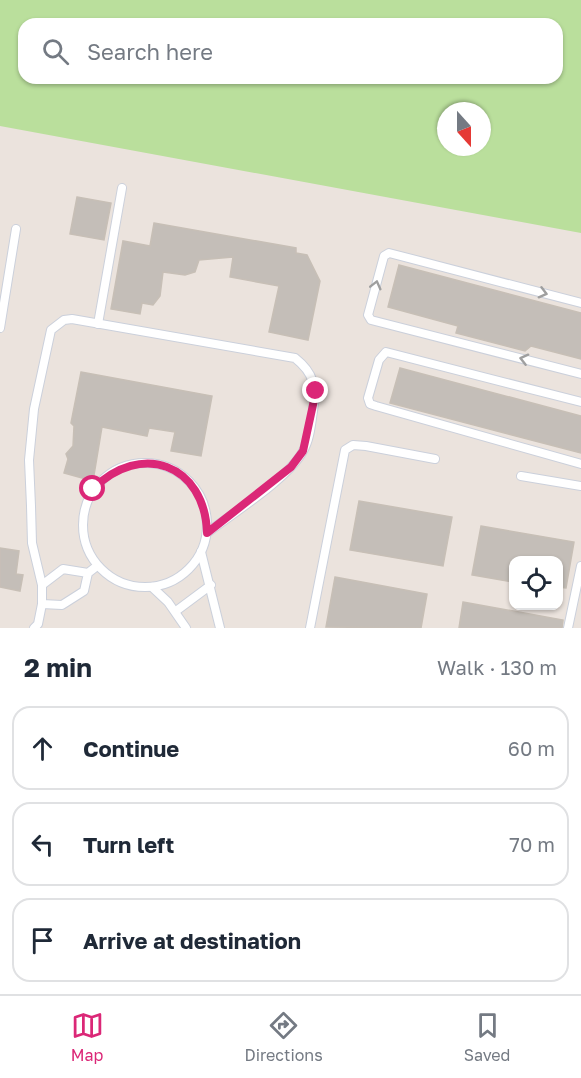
<!DOCTYPE html>
<meta charset="utf-8">
<style>
:root{--surface:#fff;--page:#f6f6f7;--text:#1f2937;--muted:#747a83;--line:#e0e1e3;--accent:#db2777}
body{margin:0;font-family:"Golos Text",sans-serif;background:var(--page);color:var(--text)}
.controls{position:absolute;right:18px;bottom:18px;display:grid;overflow:hidden;border-radius:12px;box-shadow:0 2px 4px #0004}
.controls button{width:54px;height:54px;display:grid;place-items:center;padding:0;border:0;border-bottom:2px solid var(--line);background:var(--surface);color:var(--text);font:30px sans-serif}
.compass{position:absolute;left:437px;top:102px;width:54px;height:54px;border-radius:50%;background:var(--surface);box-shadow:0 2px 4px #0004;rotate:159deg}
.stop{position:absolute;width:18px;height:18px;margin:-14px;border:4px solid #db2777;border-radius:50%;background:#fff}
.stop.end{background:#db2777;border-color:#fff;box-shadow:0 2px 6px #0008}
.list{margin:0;padding:0;list-style:none}
h2{display:flex;justify-content:space-between;align-items:center;height:78px;margin:0;padding:0 24px;font-size:26px}
h2 small{font-size:20px;font-weight:400;color:var(--muted)}
.list li{display:grid;grid-template-columns:39px 1fr auto;gap:18px;align-items:center;box-sizing:border-box;height:84px;margin:0 12px 12px;padding:0 12px;border:2px solid var(--line);border-radius:18px}
.list b{display:block;font-size:22px;white-space:nowrap}
.list em{font-size:20px;font-style:normal;color:var(--muted)}
.icon{flex:none;width:33px;height:33px;fill:none;stroke:currentColor;stroke-width:2;stroke-linecap:round;stroke-linejoin:round}
.map{position:relative;flex:none;width:581px;height:628px;overflow:hidden}
.search{position:absolute;background:var(--surface);box-shadow:0 2px 4px #0004;left:18px;right:18px;top:18px;height:66px;display:flex;align-items:center;gap:15px;box-sizing:border-box;padding:0 21px;border-radius:18px;color:var(--muted);font-size:22px}
.sheet{height:366px;background:var(--surface)}
nav{display:flex;justify-content:space-around;align-items:center;box-sizing:border-box;height:84px;border-top:2px solid var(--line);background:var(--surface);font-size:16px;color:var(--muted)}
nav a{display:grid;justify-items:center;gap:3px}
nav .on{color:var(--accent)}
.map>svg:first-child{display:block}
</style>
<div class="map">
<svg width="581" height="628" viewBox="0 0 581 628">
<rect width="100%" height="100%" fill="#ebe3dd"/>
<!-- green -->
<path fill="#badf9c" fill-rule="evenodd" d="M0,0H581V233L0,126ZM24,24H557V78H24ZM446,111H482V147H446Z"/>
<!-- building -->
<g fill="#c4beb8" stroke="#c7bfb6" stroke-width="1.5">
<path d="M77,197L111,203L104,240L70,234Z"/>
<path d="M154,223L296,248V253L307,255L320,281L308,340L269,332L279,286L230,277L233,257L199,260L195,272L185,275L163,272L160,296L153,305L142,303L140,314L111,309L123,241L150,246Z"/>
<path d="M399,265L581,313V359L531,346L525,351L456,333L458,326L388,307Z"/>
<path d="M400,368L581,416V453L390,403Z"/>
<path d="M81,372L212,396L201,456L171,451L175,432L149,428L147,436L102,427L93,481L64,473L68,459L66,454L73,446L74,426L71,423Z"/>
<path d="M359,501L452,517L443,566L350,550Z"/>
<path d="M481,526L574,542L566,588L558,587V561H513V582L472,575Z"/>
<path d="M0,548L19,551L16,574L23,575L20,591L0,587Z"/>
<path d="M335,577L427,594L421,628L326,627Z"/>
<path d="M463,602L563,620L562,628H459Z"/>
</g>
<g fill="none" stroke-linecap="round" stroke-linejoin="round">
<defs>
<g id="lane">
<path d="M581,303L389,253L384,256L368,315L371,320L581,374"/>
<path d="M98,324L122,188"/>
<path d="M0,328L16,229"/>
<path d="M581,402L386,352L379,360L368,398L370,404L376,406L581,464"/>
<circle cx="145" cy="525" r="62"/>
<path d="M521,476L581,486"/>
<path d="M201,552L220,628"/>
<path d="M88,573L63,569L42,585V604L62,605L84,591L88,573L97,566"/>
<path d="M42,585L32,543L31,506L29,460L34,409L51,330L64,320L72,319L295,358C314,373 317,387 313,411C311,424 310,439 303,451C289,478 233,513 207,533"/>
<path d="M152,587L168,602L186,628"/>
<path d="M176,611L211,585"/>
<path d="M34,628L38,624L42,604"/>
<path d="M310,628L345,450L353,445L366,446L435,459"/>
<path d="M568,628L581,566"/>
</g>
</defs>
<!-- lane casing -->
<use href="#lane" stroke="#cbd0db" stroke-width="10"/>
<!-- lane -->
<use href="#lane" stroke="#fff" stroke-width="8"/>
</g>
<!-- one-way arrows -->
<defs><path id="oneway-chevron" d="M-2-3.5L2.5 0L-2 3.5" fill="none" stroke-width="1.6" stroke-linecap="round" stroke-linejoin="round" transform="scale(1.5)"/></defs>
<g stroke="#9f9f9f">
<use href="#oneway-chevron" transform="translate(376 285) rotate(-76)"/>
<use href="#oneway-chevron" transform="translate(543 293) rotate(15)"/>
<use href="#oneway-chevron" transform="translate(524 359) rotate(-166)"/>
</g>
<g fill="none" stroke-linecap="round" stroke-linejoin="round">
<!-- route -->
<path stroke="#db2777" stroke-width="8" d="M93,489C141,441 205,464 207,533L291,467L303,451L316,391"/>
</g>
</svg>
<div class="controls">
<button><svg class="icon" aria-label="locate" viewBox="0 0 24 24"><circle cx="12" cy="12" r="6"/><path d="M12 2v4M12 18v4M2 12h4M18 12h4"/></svg></button>
</div>
<svg class="compass" viewBox="-18 -18 36 36"><path d="M0-13l5 13h-10z" fill="#e53935"/><path d="M0 13l5-13h-10z" fill="#747a83"/></svg>
<div class="stop" style="left:93px;top:489px"></div>
<div class="stop end" style="left:316px;top:391px"></div>
<div class="search"><svg class="icon" aria-label="search" viewBox="0 0 24 24"><circle cx="10" cy="10" r="6"/><path d="M15 15l6 6"/></svg>Search here</div>
</div>
<section class="sheet">
<h2>2 min<small>Walk · 130 m</small></h2>
<ul class="list">
<li><svg class="icon" aria-label="ahead" viewBox="0 0 24 24"><path d="M12 20V5M6 11l6-6 6 6"/></svg><div><b>Continue</b></div><em>60 m</em></li>
<li><svg class="icon" aria-label="left" viewBox="0 0 24 24"><path d="M17 20v-9H6M10 6l-5 5 5 5"/></svg><div><b>Turn left</b></div><em>70 m</em></li>
<li><svg class="icon" aria-label="arrive" viewBox="0 0 24 24"><path d="M6 21V4h12l-3 4 3 4H6"/></svg><div><b>Arrive at destination</b></div></li>
</ul>
</section>
<nav>
<a class="on"><svg class="icon" aria-label="map" viewBox="0 0 24 24"><path d="M3 6l6-2 6 2 6-2v14l-6 2-6-2-6 2zM9 4v14M15 6v14"/></svg>Map</a>
<a><svg class="icon" aria-label="directions" viewBox="0 0 24 24"><path d="M12 3l9 9-9 9-9-9zM9 14v-3h6M13 9l2 2-2 2"/></svg>Directions</a>
<a><svg class="icon" aria-label="saved" viewBox="0 0 24 24"><path d="M7 4h10v16l-5-4-5 4z"/></svg>Saved</a>
</nav>
